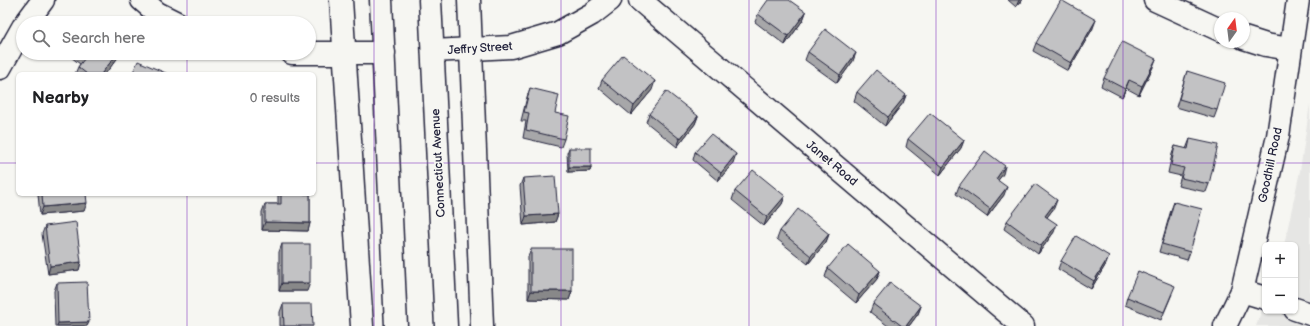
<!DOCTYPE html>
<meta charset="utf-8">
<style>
:root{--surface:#fff;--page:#f2f2f2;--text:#202124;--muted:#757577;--line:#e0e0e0}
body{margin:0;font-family:"Balsamiq Sans",sans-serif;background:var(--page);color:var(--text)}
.controls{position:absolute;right:12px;bottom:12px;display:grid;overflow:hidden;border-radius:6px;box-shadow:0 1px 3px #0004}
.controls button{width:36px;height:36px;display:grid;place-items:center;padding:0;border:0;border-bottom:1px solid var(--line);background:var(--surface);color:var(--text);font:20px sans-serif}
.compass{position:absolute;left:1214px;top:12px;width:36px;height:36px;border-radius:50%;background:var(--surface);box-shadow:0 1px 3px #0004;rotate:14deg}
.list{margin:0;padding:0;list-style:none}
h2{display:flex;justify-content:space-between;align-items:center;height:52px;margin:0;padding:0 16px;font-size:17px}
h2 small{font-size:13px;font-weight:400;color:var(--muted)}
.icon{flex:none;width:22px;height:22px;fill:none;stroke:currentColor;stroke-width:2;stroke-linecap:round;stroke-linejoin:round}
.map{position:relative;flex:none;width:1310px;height:326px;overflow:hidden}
.search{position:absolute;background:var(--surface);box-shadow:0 1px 3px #0004;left:16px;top:16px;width:300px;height:44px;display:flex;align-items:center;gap:10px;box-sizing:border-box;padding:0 14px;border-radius:22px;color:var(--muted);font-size:15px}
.panel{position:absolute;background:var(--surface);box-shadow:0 1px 3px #0004;left:16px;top:72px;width:300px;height:124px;border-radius:6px}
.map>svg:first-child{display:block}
</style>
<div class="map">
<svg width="1310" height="326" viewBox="0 0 1310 326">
<rect width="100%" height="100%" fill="#f6f6f2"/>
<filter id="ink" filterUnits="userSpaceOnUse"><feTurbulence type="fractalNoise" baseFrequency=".025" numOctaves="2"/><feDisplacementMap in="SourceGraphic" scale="8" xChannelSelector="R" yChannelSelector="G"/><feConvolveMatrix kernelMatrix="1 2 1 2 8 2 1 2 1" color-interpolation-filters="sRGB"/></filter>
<g filter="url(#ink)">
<!-- built -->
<path fill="#e6e6e4" d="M1310,104V326H1256L1265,302V311H1295V245H1284L1300,171Z"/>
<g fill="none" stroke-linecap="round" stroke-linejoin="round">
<defs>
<g id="minor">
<path d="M142,0L157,13L177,23"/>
<path d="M341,0L362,326"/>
<path d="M469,0L482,326"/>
<path d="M640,0L1023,326"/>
<path d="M1155,0L1220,30"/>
<path d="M26,23L43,0"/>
<path d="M1244,38L1266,45L1290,49"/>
<path d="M433,51L511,47L558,33L592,14L610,0"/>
<path d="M292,53H384"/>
<path d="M0,68L23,27"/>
<path d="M1242,291L1265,298"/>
<path d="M1295,309L1310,314"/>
<path d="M1225,326L1242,291L1278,136L1298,0"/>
</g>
<g id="major">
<path d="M381,0L396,326"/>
<path d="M430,0L446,326"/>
</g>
</defs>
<!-- minor casing -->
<use href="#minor" stroke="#22223b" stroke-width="25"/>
<!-- major casing -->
<use href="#major" stroke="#22223b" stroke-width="25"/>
<!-- minor -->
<use href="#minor" stroke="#f6f6f2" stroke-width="22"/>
<!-- major -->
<use href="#major" stroke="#f6f6f2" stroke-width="22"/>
</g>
<!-- wall -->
<g fill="#a7a7a9" stroke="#22223b">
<path d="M1008,0H1022L1016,7Z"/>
<path d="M806,12L803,20L785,45L755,22L758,14Z"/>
<path d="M1093,28L1068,71L1033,51L1036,43Z"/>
<path d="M808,52L853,61L837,83L805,60Z"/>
<path d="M67,53H121L120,55L105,74H75L78,67L80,64L67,54Z"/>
<path d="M1153,67L1139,95L1126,88L1122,97L1101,86L1104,78Z"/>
<path d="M1187,71L1217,110L1214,118L1176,107Z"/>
<path d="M602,80L652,90L631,115L599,88Z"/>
<path d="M530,88L564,139L561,147L523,138L526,121H521L527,97Z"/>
<path d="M857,92L906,95L903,103L885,126L854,101Z"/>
<path d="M649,114L698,116L695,124L677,147L646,122Z"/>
<path d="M908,139L964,140L961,148L940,175L906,147Z"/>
<path d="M1190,139L1209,184L1206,192L1178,186L1181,176L1168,173L1172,154L1175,146L1186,149Z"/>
<path d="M569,148L591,167L590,171L568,172L567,153Z"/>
<path d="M695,152L733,163L718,181L693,160Z"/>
<path d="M1003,174L998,180L1004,195L987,217L956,194L959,186Z"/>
<path d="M523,178L558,214L555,222L523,225L520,186Z"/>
<path d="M735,191L785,196L782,204L764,226L732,200Z"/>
<path d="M38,194H86L84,211L40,215Z"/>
<path d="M278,194H310V223L308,231L262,230V212L265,204H278Z"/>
<path d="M1174,202L1190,252L1187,260L1159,252L1171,210Z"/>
<path d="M1054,208L1047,217L1054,232L1038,254L1004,229L1007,221Z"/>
<path d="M45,226L81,262L79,270L48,274L42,234Z"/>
<path d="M780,231L829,234L826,242L808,264L777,239Z"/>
<path d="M282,244L307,291H279V252Z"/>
<path d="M531,249L572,291L569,300L528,299V257Z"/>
<path d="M1109,256L1106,264L1091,289L1058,269L1061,261Z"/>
<path d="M828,268L880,271L877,279L856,303L825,277Z"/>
<path d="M57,283L89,322L87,326H55L54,291Z"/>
<path d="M1172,294L1161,320L1125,305L1127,297Z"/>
<path d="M283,304L313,326H280V312Z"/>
<path d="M873,304L921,306L918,314L909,326H888L870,312Z"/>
</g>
<!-- shaded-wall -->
<g fill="#888889" stroke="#22223b">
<path d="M1019,0H1022L1016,7Z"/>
<path d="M806,12L803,20L785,45L788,36Z"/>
<path d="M1096,20L1093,28L1068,71L1071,63Z"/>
<path d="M118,53H121L120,55L105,74H101Z"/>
<path d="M856,53L853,61L837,83L840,75Z"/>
<path d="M1156,59L1153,67L1139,95L1142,86Z"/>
<path d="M1129,80L1126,88L1122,97L1125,89Z"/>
<path d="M655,81L652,90L631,115L634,106Z"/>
<path d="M906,95L903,103L885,126L888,117Z"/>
<path d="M698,116L695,124L677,147L680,139Z"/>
<path d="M964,140L961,148L940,175L943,167Z"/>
<path d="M736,154L733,163L718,181L721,173Z"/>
<path d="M1005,166L1003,174L993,187L996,179Z"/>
<path d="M569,167H591L590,171L568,172Z"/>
<path d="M1007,187L1004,195L987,217L990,209Z"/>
<path d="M785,196L782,204L764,226L767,217Z"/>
<path d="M1057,200L1054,208L1042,224L1045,216Z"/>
<path d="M87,203L84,211L40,215L43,207Z"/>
<path d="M558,214L555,222L523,225L526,216Z"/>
<path d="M265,222L310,223L308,231L262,230Z"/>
<path d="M1057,224L1054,232L1038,254L1041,246Z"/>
<path d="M829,234L826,242L808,264L811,256Z"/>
<path d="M1109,256L1106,264L1091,289L1094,281Z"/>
<path d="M81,262L79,270L48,274L50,266Z"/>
<path d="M880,271L877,279L856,303L859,295Z"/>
<path d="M282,283H310L307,291H279Z"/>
<path d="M531,291H572L569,300L528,299Z"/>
<path d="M921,306L918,314L909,326H906Z"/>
<path d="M89,322L87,326H57L58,323Z"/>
</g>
<!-- building -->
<g fill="#c2c2c4" stroke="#22223b">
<path d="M768,0H789L806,12L788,36L758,14Z"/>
<path d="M1061,0L1096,20L1071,63L1036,43Z"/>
<path d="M825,29L856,53L840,75L808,52Z"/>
<path d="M1122,42L1156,59L1142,86L1129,80L1125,89L1104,78Z"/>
<path d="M79,53H118L101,74H87L78,67L85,58Z"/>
<path d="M623,55L655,81L634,106L602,80Z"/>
<path d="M138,61L168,74H132Z"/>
<path d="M876,70L906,95L888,117L857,92Z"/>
<path d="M1187,71L1225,83L1217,110L1179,99Z"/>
<path d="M530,88L559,95L555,113L569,116L564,139L526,130L529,113L524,112Z"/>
<path d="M666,91L698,116L680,139L649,114Z"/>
<path d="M930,113L964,140L943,167L908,139Z"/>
<path d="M711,134L736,154L721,173L695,152Z"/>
<path d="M1190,139L1218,145L1209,184L1181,178L1184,168L1171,165L1175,146L1188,149Z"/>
<rect x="569" y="148" width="22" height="19"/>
<path d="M985,151L1005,166L996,179L1007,187L990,209L959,186Z"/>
<path d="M753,170L785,196L767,217L735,191Z"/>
<path d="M555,176L558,214L526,216L523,178Z"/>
<path d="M1035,184L1057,200L1045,216L1057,224L1041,246L1007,221Z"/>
<path d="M42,194H86L87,203L43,207Z"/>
<path d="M281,194H310V223L265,222V204H281Z"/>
<path d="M1174,202L1202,209L1190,252L1162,244Z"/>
<path d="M798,209L829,234L811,256L780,231Z"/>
<path d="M76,222L81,262L50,266L45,226Z"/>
<path d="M1076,236L1109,256L1094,281L1061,261Z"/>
<rect x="282" y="244" width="28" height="39"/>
<path d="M848,244L880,271L859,295L828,268Z"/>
<rect x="531" y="249" width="41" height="42"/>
<path d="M1138,271L1175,286L1164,312L1127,297Z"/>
<path d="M87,282L89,322L58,323L57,283Z"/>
<path d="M890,283L921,306L906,326H902L873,304Z"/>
<path d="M283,304H312L313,326H284Z"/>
</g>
</g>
<!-- grid -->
<path fill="none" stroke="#7b2cbf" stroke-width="1" stroke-opacity="0.55" d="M187,0V23M374,0V326M561,0V326M749,0V326M936,0V326M1123,0V326M187,53V74M0,163H18M314,163H1310M187,194V326"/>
<g text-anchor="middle" stroke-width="4" stroke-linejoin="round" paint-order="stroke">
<!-- street labels -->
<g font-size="12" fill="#22223b" stroke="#f6f6f2">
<text transform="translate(480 48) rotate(-4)" y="4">Jeffry Street</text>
<text transform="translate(438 163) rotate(-93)" y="4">Connecticut Avenue</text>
<text transform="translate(832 163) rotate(40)" y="4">Janet Road</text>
<text transform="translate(1270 165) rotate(-78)" y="4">Goodhill Road</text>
</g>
</g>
</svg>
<div class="controls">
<button>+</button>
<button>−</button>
</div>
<svg class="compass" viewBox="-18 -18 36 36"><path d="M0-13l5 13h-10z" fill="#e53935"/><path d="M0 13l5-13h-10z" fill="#757577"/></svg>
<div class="search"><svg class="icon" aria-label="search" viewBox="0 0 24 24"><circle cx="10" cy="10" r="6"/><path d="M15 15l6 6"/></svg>Search here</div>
<section class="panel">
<h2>Nearby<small>0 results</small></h2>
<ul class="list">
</ul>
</section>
</div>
